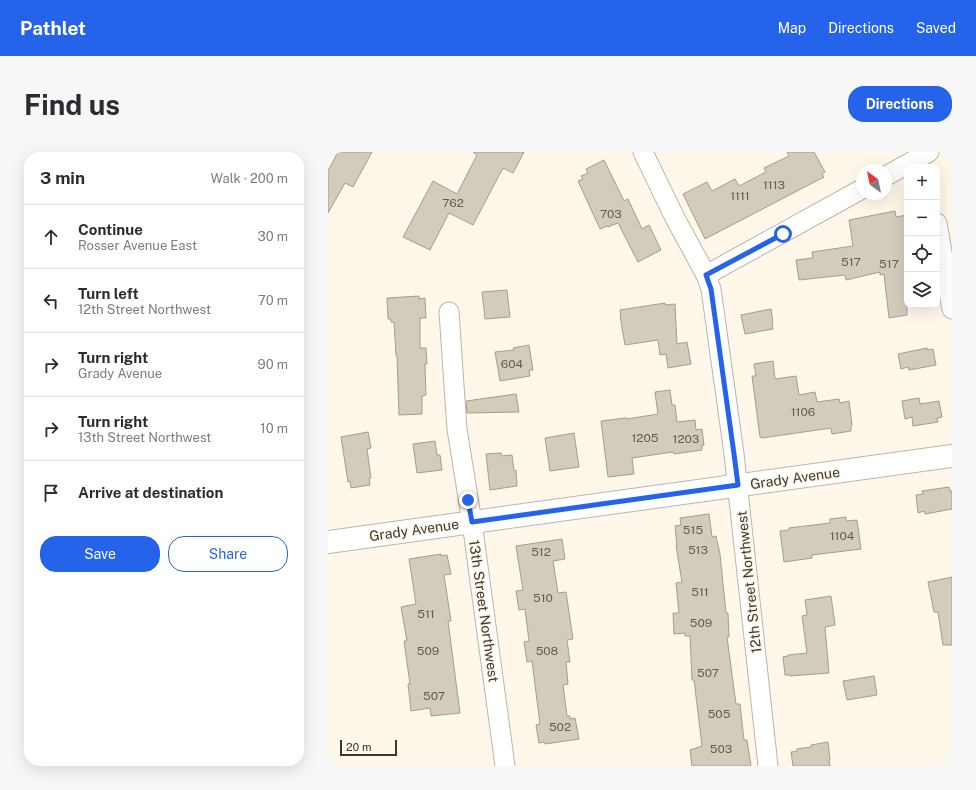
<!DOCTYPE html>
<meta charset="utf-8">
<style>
:root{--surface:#fff;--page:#f7f7f7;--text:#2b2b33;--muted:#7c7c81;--line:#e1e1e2;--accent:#2563eb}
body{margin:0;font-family:"Public Sans",sans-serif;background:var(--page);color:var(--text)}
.controls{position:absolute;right:12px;top:12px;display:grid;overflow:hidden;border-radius:8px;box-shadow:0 4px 16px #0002}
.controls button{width:36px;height:36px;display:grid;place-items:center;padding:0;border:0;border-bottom:1px solid var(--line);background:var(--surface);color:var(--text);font:20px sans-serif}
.compass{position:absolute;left:528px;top:12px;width:36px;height:36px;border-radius:50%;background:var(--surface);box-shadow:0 4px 16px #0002;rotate:327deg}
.scale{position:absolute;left:12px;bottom:10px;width:57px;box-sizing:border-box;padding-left:4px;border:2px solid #3b3831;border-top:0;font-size:11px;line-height:14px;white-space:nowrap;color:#3b3831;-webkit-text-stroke:3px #fff8ea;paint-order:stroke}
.stop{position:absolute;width:12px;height:12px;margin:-9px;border:3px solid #2563eb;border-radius:50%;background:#fff}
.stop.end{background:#2563eb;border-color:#fff;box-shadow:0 1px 4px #0008}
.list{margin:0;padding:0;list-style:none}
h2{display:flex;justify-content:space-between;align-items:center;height:52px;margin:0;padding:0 16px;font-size:17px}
h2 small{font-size:13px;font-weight:400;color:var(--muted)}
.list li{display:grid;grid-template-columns:26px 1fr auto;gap:12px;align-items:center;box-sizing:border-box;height:64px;padding:0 16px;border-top:1px solid var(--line)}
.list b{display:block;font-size:15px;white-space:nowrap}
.list p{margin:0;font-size:13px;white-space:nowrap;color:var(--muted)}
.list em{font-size:13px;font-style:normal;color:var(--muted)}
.actions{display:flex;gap:8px;padding:12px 16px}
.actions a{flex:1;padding:9px 0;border:1px solid var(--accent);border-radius:16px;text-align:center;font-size:14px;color:var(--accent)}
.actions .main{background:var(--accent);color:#fff}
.icon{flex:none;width:22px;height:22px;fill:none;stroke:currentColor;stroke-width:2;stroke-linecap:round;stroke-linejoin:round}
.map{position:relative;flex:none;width:624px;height:614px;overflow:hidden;border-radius:16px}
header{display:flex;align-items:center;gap:24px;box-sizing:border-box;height:56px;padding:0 20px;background:var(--accent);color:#fff}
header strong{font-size:19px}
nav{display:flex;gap:22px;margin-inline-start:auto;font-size:14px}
.intro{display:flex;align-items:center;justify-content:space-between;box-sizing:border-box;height:96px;padding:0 24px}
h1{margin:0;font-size:28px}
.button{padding:10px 18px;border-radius:16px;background:var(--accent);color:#fff;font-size:14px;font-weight:700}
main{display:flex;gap:24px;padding:0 24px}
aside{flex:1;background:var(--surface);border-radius:16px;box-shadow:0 4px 16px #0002}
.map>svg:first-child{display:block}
</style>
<header>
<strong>Pathlet</strong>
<nav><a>Map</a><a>Directions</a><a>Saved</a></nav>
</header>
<div class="intro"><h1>Find us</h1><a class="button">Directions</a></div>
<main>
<aside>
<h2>3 min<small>Walk · 200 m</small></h2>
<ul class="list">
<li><svg class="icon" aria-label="ahead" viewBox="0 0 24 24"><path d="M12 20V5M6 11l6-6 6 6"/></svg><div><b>Continue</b><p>Rosser Avenue East</p></div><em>30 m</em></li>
<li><svg class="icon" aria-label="left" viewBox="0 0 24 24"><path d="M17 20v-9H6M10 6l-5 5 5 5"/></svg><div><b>Turn left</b><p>12th Street Northwest</p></div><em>70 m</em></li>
<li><svg class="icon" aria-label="right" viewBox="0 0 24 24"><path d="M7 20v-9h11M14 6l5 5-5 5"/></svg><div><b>Turn right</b><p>Grady Avenue</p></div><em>90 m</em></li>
<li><svg class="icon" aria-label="right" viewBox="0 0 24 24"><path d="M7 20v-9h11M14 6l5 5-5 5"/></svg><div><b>Turn right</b><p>13th Street Northwest</p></div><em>10 m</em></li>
<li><svg class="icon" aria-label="arrive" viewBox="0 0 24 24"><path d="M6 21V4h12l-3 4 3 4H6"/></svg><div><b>Arrive at destination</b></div></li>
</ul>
<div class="actions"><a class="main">Save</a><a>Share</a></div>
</aside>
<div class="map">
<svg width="624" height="614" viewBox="0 0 624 614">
<rect width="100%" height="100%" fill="#fff8ea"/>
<!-- building -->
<g fill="#d4ccbb" stroke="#a49c8c">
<path d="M10,0H44L25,35L17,31L0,61V19Z"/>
<path d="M145,0H196L185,21L175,16L145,73L121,61L102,98L75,85L105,29L129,42L149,3Z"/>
<path d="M459,0H486L497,20L494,22L496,25L377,87L355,42L379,30L384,39L407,27L411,34L438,20L436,16L461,4Z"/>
<path d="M276,8L296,49L300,47L314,77L321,73L333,98L310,110L290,71L280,75V74L272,77L250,29L255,27L253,24L260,21L258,17Z"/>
<path d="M567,59L568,65L579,63V163L561,166L556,122L552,123V120L518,128L517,123L471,128L468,108L485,106L484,100L525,94L521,68Z"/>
<path d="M179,138L182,165L157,167L154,140Z"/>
<path d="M91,144V147L97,146L98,166H92V196H98L99,212H97L98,243L94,244V262L71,263L69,204H68L66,170H63V167H60L59,146Z"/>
<path d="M337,151V153L347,152L349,192L359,190L363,212L340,216L338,202L332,203L330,188L297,193L292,164L293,163L292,158Z"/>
<path d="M443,157L445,171L444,172L445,177L417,182L413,163Z"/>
<path d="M201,193L205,218H201L202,224L172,229L167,200L186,198L185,196Z"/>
<path d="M599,196V198L605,197L608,213L581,218L580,215L573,217L570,202Z"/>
<path d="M445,209L447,227L468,224L471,243L487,240L489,250L511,247L512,251L521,249L524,273L523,274V279L504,282L503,276L434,286L432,285L424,224H428L426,212Z"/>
<path d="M342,238L344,253H347L349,270L367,268L368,278L374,277L376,293H374V298L346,302L345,300L304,306L306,322L280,325L273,269L297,266H299V267L330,262L327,240Z"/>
<path d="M188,242L191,260L139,261L138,249Z"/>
<path d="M591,246L592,252L611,249L614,265L609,266L610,270L585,274L584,265L577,267L574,249Z"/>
<path d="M40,280L43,296L39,297L43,326H41L42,333L23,336L22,329L20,330L13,285Z"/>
<path d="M246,281L251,315L222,319L217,286Z"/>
<path d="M107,289L109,303H112L114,318L89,321L85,292Z"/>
<path d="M173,301L174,304L184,303L186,319L188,318L189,334L162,338L158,302Z"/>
<path d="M621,335L622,339H624V357L597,362L596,359L590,361L588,343L595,342L594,339Z"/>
<path d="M381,362L384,385L388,384L392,402L398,461H400L401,485H399L408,552H412L416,588H419L423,614H364L362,598L374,594L366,528H364L362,484H357V481L346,482L345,461H351L348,431L354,430L348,394H349L347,374L353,373L352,366Z"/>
<path d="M518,365V369L529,368L533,397L484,403V406L456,410L452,379L461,378V376L502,371V367Z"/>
<path d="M234,387L237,407L225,409L230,441L238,440L245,487L239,488L242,510H238L240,532L235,533L239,564H242V567L247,566L251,587L217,592L216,590L211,591L208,573L212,572L204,509L199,510L196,490L201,489L197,457L191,458L188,439L195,438L188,394Z"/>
<path d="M113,402V404L119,403L123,422L116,423L123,469H120L132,561L103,564L102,556L83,559L80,532H82L76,489H79L73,455L88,452L81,407Z"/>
<path d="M624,425V493H615L610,460H606L600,430Z"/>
<path d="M503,444L507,473L497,475L501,521L462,524V523H457L455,505L460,504V503L479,501L474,464L479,463L477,448Z"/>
<path d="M546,524L549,543L519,548L515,529Z"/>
<path d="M500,590L502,608H501L502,614H465L463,600L469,599V597L483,595V593Z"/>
</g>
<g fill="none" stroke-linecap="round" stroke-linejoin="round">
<defs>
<g id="street">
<path d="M315,0L347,66L378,123L383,137L406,302L440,614"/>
<path d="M558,24L601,0"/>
<path d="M609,71L624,157"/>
<path d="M378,123L534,37"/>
<path d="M121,160L129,277L144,370L177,614"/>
</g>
<path id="secondary" d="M0,390L624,304"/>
</defs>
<!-- street casing -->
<use href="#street" stroke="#bdb5a5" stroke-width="21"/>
<!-- secondary casing -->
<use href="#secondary" stroke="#bdb5a5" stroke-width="24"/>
<!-- street -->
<use href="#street" stroke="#fff" stroke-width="19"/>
<!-- secondary -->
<use href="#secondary" stroke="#fff" stroke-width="22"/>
</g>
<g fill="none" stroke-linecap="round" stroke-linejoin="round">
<!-- route -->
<path stroke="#2563eb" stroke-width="5" d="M140,348L144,370L410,333L406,302L383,137L378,123L455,82"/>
</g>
<g text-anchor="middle" stroke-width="3" stroke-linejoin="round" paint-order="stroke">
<!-- number labels -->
<g font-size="12" fill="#615d54">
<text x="446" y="37">1113</text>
<text x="412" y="48">1111</text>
<text x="125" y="55">762</text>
<text x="283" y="66">703</text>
<text x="523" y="114">517</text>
<text x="561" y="116">517</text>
<text x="184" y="216">604</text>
<text x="475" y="264">1106</text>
<text x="317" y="290">1205</text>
<text x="358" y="291">1203</text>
<text x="365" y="382">515</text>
<text x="514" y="388">1104</text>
<text x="370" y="402">513</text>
<text x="213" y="404">512</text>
<text x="372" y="444">511</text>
<text x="215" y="450">510</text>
<text x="98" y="466">511</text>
<text x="373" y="475">509</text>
<text x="100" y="503">509</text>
<text x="219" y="503">508</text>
<text x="380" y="525">507</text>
<text x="106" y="548">507</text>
<text x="391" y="566">505</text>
<text x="232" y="579">502</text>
<text x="393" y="601">503</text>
</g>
<!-- street labels -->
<g font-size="14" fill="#3b3831" stroke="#fff8ea">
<text transform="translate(467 326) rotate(-8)" y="5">Grady Avenue</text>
<text transform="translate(86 378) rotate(-8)" y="5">Grady Avenue</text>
<text transform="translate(421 430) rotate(-96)" y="5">12th Street Northwest</text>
<text transform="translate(156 459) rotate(82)" y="5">13th Street Northwest</text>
</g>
</g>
</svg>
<div class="controls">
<button>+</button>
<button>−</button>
<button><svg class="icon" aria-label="locate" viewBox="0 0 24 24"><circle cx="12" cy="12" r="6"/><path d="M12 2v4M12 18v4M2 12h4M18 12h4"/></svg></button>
<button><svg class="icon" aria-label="layers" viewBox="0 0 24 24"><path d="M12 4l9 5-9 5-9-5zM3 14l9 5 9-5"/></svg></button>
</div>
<svg class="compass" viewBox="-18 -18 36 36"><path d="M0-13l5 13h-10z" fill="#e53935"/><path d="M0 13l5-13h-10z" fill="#7c7c81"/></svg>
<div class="scale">20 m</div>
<div class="stop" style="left:455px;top:82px"></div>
<div class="stop end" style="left:140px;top:348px"></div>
</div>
</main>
